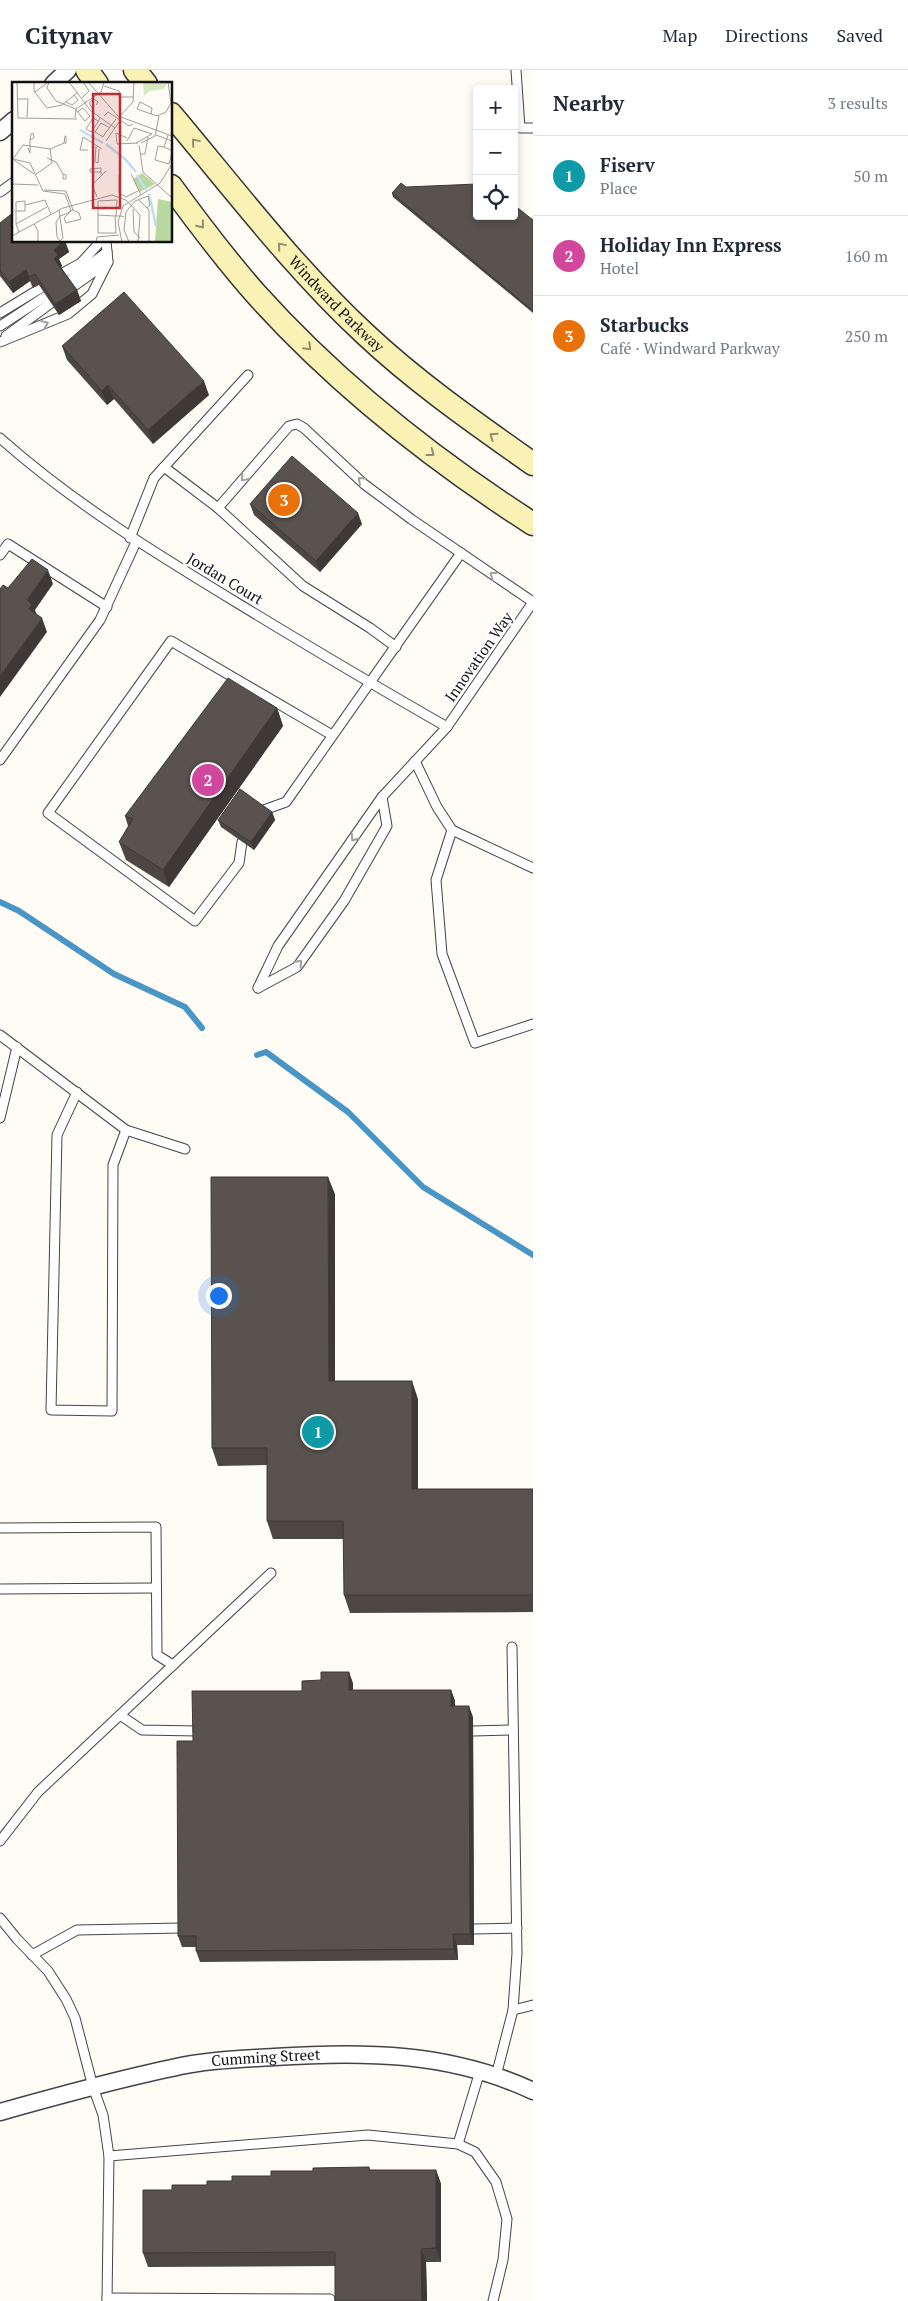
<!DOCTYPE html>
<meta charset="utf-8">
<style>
:root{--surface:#fff;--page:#f2f2f3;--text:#1f2937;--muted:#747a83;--line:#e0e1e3;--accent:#ba3038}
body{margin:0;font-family:"PT Serif",serif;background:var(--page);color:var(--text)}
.controls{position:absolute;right:15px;top:15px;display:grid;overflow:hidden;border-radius:5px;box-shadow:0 2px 8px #0003}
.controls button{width:45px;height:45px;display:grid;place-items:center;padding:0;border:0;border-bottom:1px solid var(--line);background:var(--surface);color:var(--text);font:25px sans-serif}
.you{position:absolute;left:218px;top:1225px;width:18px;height:18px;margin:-12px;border:4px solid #fff;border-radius:50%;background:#1a73e8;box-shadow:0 0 0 8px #1a73e833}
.badge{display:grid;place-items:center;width:32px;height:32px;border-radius:50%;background:var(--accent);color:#fff;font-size:16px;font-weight:700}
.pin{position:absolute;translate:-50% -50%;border:2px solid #fff;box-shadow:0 1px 5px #0006}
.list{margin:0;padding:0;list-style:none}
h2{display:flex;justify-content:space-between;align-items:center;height:65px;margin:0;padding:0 20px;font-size:21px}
h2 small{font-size:16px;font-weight:400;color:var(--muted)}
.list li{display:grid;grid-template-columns:32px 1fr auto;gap:15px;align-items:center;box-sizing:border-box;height:80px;padding:0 20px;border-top:1px solid var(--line)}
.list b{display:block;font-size:19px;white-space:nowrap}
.list p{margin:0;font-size:16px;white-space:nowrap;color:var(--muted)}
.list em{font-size:16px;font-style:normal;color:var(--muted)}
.icon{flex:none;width:28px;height:28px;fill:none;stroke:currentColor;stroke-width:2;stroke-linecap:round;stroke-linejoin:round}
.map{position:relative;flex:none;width:533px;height:2231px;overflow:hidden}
header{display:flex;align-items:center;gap:30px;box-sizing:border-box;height:70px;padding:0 25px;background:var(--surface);border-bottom:1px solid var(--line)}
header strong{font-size:24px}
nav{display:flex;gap:28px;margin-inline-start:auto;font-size:18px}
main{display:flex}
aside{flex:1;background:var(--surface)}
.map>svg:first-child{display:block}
</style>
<header>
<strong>Citynav</strong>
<nav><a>Map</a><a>Directions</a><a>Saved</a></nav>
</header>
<main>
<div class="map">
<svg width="533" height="2231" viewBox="0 0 533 2231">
<rect width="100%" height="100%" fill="#fefcf5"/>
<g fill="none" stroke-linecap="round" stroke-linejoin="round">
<!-- stream -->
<g stroke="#4895c6" stroke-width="6">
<path d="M0,832L19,841L114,904L185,937L202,958"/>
<path d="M257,985L266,982L348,1042L423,1117L533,1185"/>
</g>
<defs>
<g id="lane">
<path d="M516,0L520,58H533"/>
<path d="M0,122L14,112"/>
<path d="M61,204L81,193L101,171"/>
<path d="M67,212L107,182"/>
<path d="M71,218L108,192L106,171"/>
<path d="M0,243L41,218"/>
<path d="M0,256L46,226"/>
<path d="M6,266L51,233"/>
<path d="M0,272L68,244L92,224L108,192"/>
<path d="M0,368C73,433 155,483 239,534C308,576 377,617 447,657"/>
<path d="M164,397L218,438L303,516L370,558L396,577"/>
<path d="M218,438L289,356L297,354L304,358L364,414L411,449L533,532"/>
<path d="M130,468L154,408L248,305"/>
<path d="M0,485L8,474L107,537"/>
<path d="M0,690L100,550L136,472"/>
<path d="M415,691L437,737L452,760"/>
<path d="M259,745L261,741L286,732L461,483"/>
<path d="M248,762L242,772L239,793L195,851L48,743L171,571L332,665"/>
<path d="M533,798L452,760L436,810L442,884L475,973L533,954"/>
<path d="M258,918L278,876L382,727L447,657L533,532"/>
<path d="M258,918L297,897L344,831L387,756L382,727"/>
<path d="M0,965L126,1060L185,1079"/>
<path d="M77,1022L57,1065L51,1340L112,1341L113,1095L126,1060"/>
<path d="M0,1048L17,977"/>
<path d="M0,1458L156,1457L157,1585L173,1595"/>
<path d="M0,1519L156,1518"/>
<path d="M120,1645L142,1660L197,1661"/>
<path d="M473,1661L513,1660"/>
<path d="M0,1771L38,1722L271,1503"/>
<path d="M0,1848L17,1869L48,1901L66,1929L75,1948L93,2017L103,2045L109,2086"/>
<path d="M474,1859L517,1858"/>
<path d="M32,1885L77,1860L182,1858"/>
<path d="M513,1940L533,1935"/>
<path d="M496,2006L513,1940L517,1883L512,1577"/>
<path d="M458,2074L480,2001"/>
<path d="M107,2228L330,2229"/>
<path d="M107,2231L109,2086L368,2065L458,2074L475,2082L496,2112L507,2149L503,2190L493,2231"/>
</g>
<g id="street">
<path d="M53,14L68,0"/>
<path d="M0,62L14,50"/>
<path id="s1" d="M0,2042C57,2026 114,2010 172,1998C205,1990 240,1989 274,1987C363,1981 450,1982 533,2021"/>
</g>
<g id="secondary">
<path d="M87,0L97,14"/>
<path d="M135,0L146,14"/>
<path id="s2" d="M171,44C234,119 293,197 365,264C416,312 475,353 533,394"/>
<path d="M171,116C198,153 226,190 256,224C336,313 432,389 533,454"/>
</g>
</defs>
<!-- lane casing -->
<use href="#lane" stroke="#444" stroke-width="11"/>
<!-- street casing -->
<use href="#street" stroke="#444" stroke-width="19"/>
<!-- secondary casing -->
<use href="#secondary" stroke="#333" stroke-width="25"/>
<!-- lane -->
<use href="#lane" stroke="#fff" stroke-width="9"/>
<!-- street -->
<use href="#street" stroke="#fff" stroke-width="16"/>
<!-- secondary -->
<use href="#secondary" stroke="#faf2b5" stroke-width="22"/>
</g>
<!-- wall -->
<g fill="#4d4743">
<path d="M406,117L533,150V243L393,127L392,123Z"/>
<path d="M0,153L14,171H65L69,182L59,189L62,196L61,197L77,220L81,231L59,245L39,215L33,218L30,211L13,223L0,206Z"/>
<path d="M62,276L209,325L153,374L114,329L107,335L67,290Z"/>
<path d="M250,434L362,454L320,502L254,445Z"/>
<path d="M277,638L283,656L169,817L126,790L119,772L128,756L125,746Z"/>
<path d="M272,742L275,750L254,780L221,757L218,750Z"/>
<path d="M335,1124V1311L418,1329V1419H533V1542L350,1543L344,1525V1469H273L267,1451V1395L218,1396L212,1378Z"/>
<path d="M353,1613V1620H451L455,1631V1636L473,1647L474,1875H457L458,1890L200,1892L196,1881V1877H182L178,1866L193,1671L302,1621Z"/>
<path d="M369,2097L370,2100H436L441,2114V2192H426L427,2231H335V2196L148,2197L143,2183L172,2120L232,2111L313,2101Z"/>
</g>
<!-- shaded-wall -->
<g fill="#3e3937">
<path d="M64,171H65L69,182L59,189L62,196L58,200L54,189V180Z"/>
<path d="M26,200L30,211L13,223L9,212Z"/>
<path d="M77,220L81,231L59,245L55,234Z"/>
<path d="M204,311L209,325L153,374L148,360Z"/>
<path d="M108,315L114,329L107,335L102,321Z"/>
<path d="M358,443L362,454L320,502L316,491Z"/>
<path d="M48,500L53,514L35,540L38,548L29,539L27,530Z"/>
<path d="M42,548L47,562L0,627V606Z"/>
<path d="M277,638L283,656L169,817L163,800Z"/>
<path d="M272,742L275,750L254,780L251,772Z"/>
<path d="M328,1107L335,1124V1329L329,1311Z"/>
<path d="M412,1311L418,1329V1437L412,1419Z"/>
<path d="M349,1602L353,1613V1631L349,1620Z"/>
<path d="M451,1620L455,1631V1647L451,1636Z"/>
<path d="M469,1636L473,1647L474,1875L470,1864Z"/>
<path d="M453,1864L457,1875L458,1890L454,1879Z"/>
<path d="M436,2100L441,2114V2192L436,2178Z"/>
<path d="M421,2179L426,2192L427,2231H422Z"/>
</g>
<!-- building -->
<g fill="#59524e" stroke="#3e3937">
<path d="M401,113L406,117L477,114V146H514V135L533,150V241L392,123Z"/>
<path d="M14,142V171H64L54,180L58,185L54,189L77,220L55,234L35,204L29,207L26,200L9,212L0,200V153Z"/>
<path d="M124,222L204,311L148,360L108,315L102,321L62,276Z"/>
<path d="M292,386L358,443L316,491L250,434Z"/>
<path d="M32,489L48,500L27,530L32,534L29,539L42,548L0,606V519L3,515L8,518Z"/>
<path d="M228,608L277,638L163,800L119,772L133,749L125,746Z"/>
<path d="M240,719L272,742L251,772L218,750Z"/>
<path d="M211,1107H328L329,1311H412V1419H533V1525H344L343,1451H267V1378H212Z"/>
<path d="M321,1602H349V1620H451V1636H469L470,1864H453L454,1879L196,1881V1866H178L177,1671H193L192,1621H302V1611L321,1610Z"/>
<path d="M369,2097V2100H436V2178L421,2179L422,2231H335V2182L143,2183V2120H172V2115H207V2111H232V2106H271V2101H313V2098Z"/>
</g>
<!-- one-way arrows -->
<defs><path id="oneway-chevron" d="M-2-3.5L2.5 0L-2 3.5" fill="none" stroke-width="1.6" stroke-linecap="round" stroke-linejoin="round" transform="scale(1.25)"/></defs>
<g stroke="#918d6b">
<use href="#oneway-chevron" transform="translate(195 72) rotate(-130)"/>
<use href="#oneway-chevron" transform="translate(201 155) rotate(51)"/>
<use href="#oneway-chevron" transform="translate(281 176) rotate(-130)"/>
<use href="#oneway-chevron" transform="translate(308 277) rotate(45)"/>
<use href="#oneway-chevron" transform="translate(493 366) rotate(-145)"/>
<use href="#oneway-chevron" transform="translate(431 383) rotate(37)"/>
</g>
<g stroke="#a0a0a0">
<use href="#oneway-chevron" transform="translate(45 254) rotate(-22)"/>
<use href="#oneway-chevron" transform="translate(244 408) rotate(131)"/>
<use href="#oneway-chevron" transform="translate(361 410) rotate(-138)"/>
<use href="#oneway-chevron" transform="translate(493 505) rotate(-146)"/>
<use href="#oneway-chevron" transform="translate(354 768) rotate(125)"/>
<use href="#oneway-chevron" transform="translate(299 893) rotate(-48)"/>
</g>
<g text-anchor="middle" stroke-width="5" stroke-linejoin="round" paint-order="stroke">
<!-- street labels -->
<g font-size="15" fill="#111" stroke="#fff">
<text dy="5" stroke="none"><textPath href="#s2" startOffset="252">Windward Parkway</textPath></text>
<text transform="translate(225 509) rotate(31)" y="5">Jordan Court</text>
<text transform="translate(479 587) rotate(-55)" y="5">Innovation Way</text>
<text dy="5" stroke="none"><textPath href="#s1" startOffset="272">Cumming Street</textPath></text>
</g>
</g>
<!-- overview -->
<g transform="translate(12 12)">
<rect width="160" height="160" fill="#fefcf5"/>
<path d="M131,0H156L152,7L138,9L132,14Z" fill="#d5e8c0"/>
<path d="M130,91L143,102L128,110L121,97ZM146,117L160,120V160H143Z" fill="#b9d8a0"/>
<path fill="none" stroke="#bddff3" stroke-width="2.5" d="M68,48L91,61M94,62L114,78L124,90M125,93L134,108M137,112L144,144"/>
<path fill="none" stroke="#9f9e9a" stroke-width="1" d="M5,0L6,36L65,37M22,0V9L35,26L50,23M37,0L35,6L44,19L64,27M57,0L79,29L103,46M76,0L106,34L160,54M92,4L107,9V15H122M23,10L35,1M70,16L77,9L71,0M5,17H16L15,35M54,20L60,23L66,18L62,13M50,23L65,11M80,26L77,21L82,17L86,20L84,23M64,28L73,39L78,34L71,26L65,30M139,32L140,26L128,20L125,27L145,34L154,30L159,21L156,0M109,33L121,20L122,0M92,34L96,30L117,44L121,42M63,36L64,27L89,10L92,0M86,39L81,36L74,47L79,50L86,40L88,36M98,46L89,41L83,50L91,55L94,50L95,49L104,37M21,51L22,56L18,58L19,52ZM144,53L160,59M156,53L152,65L159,68M53,54H54V61H52ZM115,56L104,51L105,62L126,61M94,59L107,40M115,59L122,46L140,52L124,61M129,61L143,54L147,34M127,63L131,90L160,116M84,64L83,80L86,81L87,67M152,65L146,64L143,78L157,82L160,71M16,66L18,71V58M38,67L52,61M76,68H68L71,55L90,67M129,72H133L136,55M35,76L44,80L51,92M1,77L18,81L31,109L53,112L59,129M1,77L11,63L38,67L40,81L23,93M2,78L22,92M89,90H78V87L89,86V93M51,92L54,93V97H51ZM119,92L129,113M107,93V111M0,102L26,103M32,108L54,109L61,128M107,111L114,115L126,109M85,115L80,103L94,89M127,118L137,128V160M13,123L33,118L39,132M121,127L122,150L128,156M4,129H13V119L4,120V142L7,150M86,133L103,134M104,134L105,118L86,119V151H104L103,134H109L112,135M4,142L35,125M22,142L26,149V160M0,154L51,126L100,113L114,118L128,133L126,160M45,155L44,140L48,134L54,132L59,129L61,128L67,131L69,137L54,141L52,136L59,129M45,155L48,159L51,156L47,128M84,160L85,155L107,153M110,160L106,140L111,124L148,101L160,82M117,160L112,148L114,130L123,119L136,114L138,123L135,126"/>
<path fill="#ba3038" fill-opacity="0.15" stroke="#ba3038" stroke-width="2.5" d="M81,12H108V126H81Z"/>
<rect width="160" height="160" fill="none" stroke="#111" stroke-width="2.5"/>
</g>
</svg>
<div class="controls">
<button>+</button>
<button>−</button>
<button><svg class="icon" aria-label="locate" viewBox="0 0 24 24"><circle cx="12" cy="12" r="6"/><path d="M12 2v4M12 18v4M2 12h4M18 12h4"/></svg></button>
</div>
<div class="you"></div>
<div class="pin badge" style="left:318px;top:1362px;background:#0f9aa8">1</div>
<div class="pin badge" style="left:208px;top:710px;background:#d1479c">2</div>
<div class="pin badge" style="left:284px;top:430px;background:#e8710a">3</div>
</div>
<aside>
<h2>Nearby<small>3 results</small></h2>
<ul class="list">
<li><span class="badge" style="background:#0f9aa8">1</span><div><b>Fiserv</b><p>Place</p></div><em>50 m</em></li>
<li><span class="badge" style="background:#d1479c">2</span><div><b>Holiday Inn Express</b><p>Hotel</p></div><em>160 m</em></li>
<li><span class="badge" style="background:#e8710a">3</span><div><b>Starbucks</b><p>Café · Windward Parkway</p></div><em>250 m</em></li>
</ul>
</aside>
</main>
